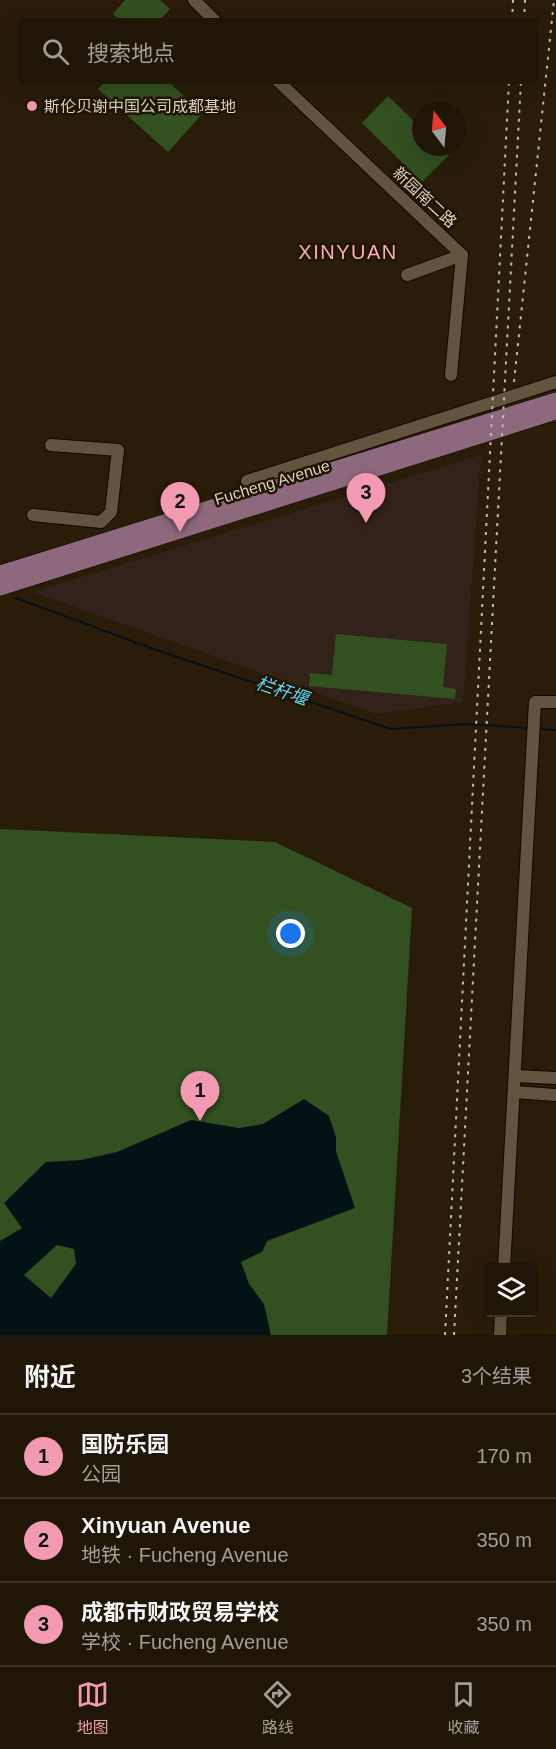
<!DOCTYPE html>
<html lang="zh">
<meta charset="utf-8">
<style>
:root{--surface:#1f1607;--page:#2c2315;--text:#f1f3f6;--muted:#a19f9b;--line:#3c3528;--accent:#f19ab1}
body{margin:0;font-family:Arial,"Noto Sans SC",sans-serif;background:var(--page);color:var(--text)}
.controls{position:absolute;right:18px;bottom:18px;display:grid;overflow:hidden;border-radius:6px;box-shadow:0 6px 24px #0002}
.controls button{width:54px;height:54px;display:grid;place-items:center;padding:0;border:0;border-bottom:2px solid var(--line);background:var(--surface);color:var(--text);font:30px sans-serif}
.compass{position:absolute;left:412px;top:102px;width:54px;height:54px;border-radius:50%;background:var(--surface);box-shadow:0 6px 24px #0002;rotate:344deg}
.you{position:absolute;left:291px;top:934px;width:21px;height:21px;margin:-15px;border:4px solid #fff;border-radius:50%;background:#1a73e8;box-shadow:0 0 0 9px #1a73e833}
.badge{display:grid;place-items:center;width:39px;height:39px;border-radius:50%;background:var(--accent);color:#111;font-size:20px;font-weight:700}
.pin{position:absolute;translate:-50% -50px;filter:drop-shadow(0 2px 3px #0008)}
.pin::after{content:'';position:absolute;top:32px;width:21px;height:18px;background:inherit;clip-path:polygon(0 0,100% 0,50% 100%)}
.list{margin:0;padding:0;list-style:none}
h2{display:flex;justify-content:space-between;align-items:center;height:78px;margin:0;padding:0 24px;font-size:26px}
h2 small{font-size:20px;font-weight:400;color:var(--muted)}
.list li{display:grid;grid-template-columns:39px 1fr auto;gap:18px;align-items:center;box-sizing:border-box;height:84px;padding:0 24px;border-top:2px solid var(--line)}
.list b{display:block;font-size:22px;white-space:nowrap}
.list p{margin:0;font-size:20px;white-space:nowrap;color:var(--muted)}
.list em{font-size:20px;font-style:normal;color:var(--muted)}
.icon{flex:none;width:33px;height:33px;fill:none;stroke:currentColor;stroke-width:2;stroke-linecap:round;stroke-linejoin:round}
.map{position:relative;flex:none;width:556px;height:1335px;overflow:hidden}
.search{position:absolute;background:var(--surface);box-shadow:0 6px 24px #0002;left:18px;right:18px;top:18px;height:66px;display:flex;align-items:center;gap:15px;box-sizing:border-box;padding:0 21px;border-radius:6px;color:var(--muted);font-size:22px}
.sheet{height:330px;background:var(--surface)}
nav{display:flex;justify-content:space-around;align-items:center;box-sizing:border-box;height:84px;border-top:2px solid var(--line);background:var(--surface);font-size:16px;color:var(--muted)}
nav a{display:grid;justify-items:center;gap:3px}
nav .on{color:var(--accent)}
.map>svg:first-child{display:block}
</style>
<div class="map">
<svg width="556" height="1335" viewBox="0 0 556 1335">
<rect width="100%" height="100%" fill="#291d09"/>
<!-- education -->
<path fill="#33221a" d="M481,455L463,702L376,714L33,592Z"/>
<!-- green -->
<g fill="#335021">
<path d="M125,0H160L170,9L159,21H121L113,14Z"/>
<path d="M106,81H167L203,113L168,152L98,89Z"/>
<path d="M388,96L421,128V147H441L449,155L422,182L362,123Z"/>
<path d="M336,634L447,644L443,687L456,689L455,699L309,686L310,673L332,675Z"/>
<path d="M0,829L275,842L412,908L387,1335H0Z"/>
</g>
<!-- water -->
<path fill="#041216" fill-rule="evenodd" d="M304,1099L329,1116L336,1137V1151L355,1208L267,1241L262,1252L241,1262L249,1284L264,1304L271,1335H0V1241L22,1228L4,1203L46,1162L81,1160L117,1152L191,1120L239,1128L263,1124ZM57,1245L74,1249L76,1264L51,1298L24,1275Z"/>
<g fill="none" stroke-linecap="round" stroke-linejoin="round">
<!-- stream -->
<g stroke="#041216" stroke-width="2">
<path d="M16,598L148,647L391,729L467,724L529,728"/>
<path d="M538,729L556,730"/>
</g>
<defs>
<g id="minor">
<path d="M194,0L215,21"/>
<path d="M278,81L462,255L451,375"/>
<path d="M407,275L462,255"/>
<path d="M247,481L556,382"/>
<path d="M33,515L101,522L111,512L118,450L51,445"/>
<path d="M515,1076L556,1078"/>
<path d="M514,1092L556,1095"/>
<path d="M504,1268L535,702H556"/>
<path d="M500,1335L501,1312"/>
</g>
<g id="major">
<path d="M0,573L556,400"/>
<path d="M0,588L556,412"/>
</g>
</defs>
<!-- minor casing -->
<use href="#minor" stroke="#120700" stroke-width="14"/>
<!-- major casing -->
<use href="#major" stroke="#120700" stroke-width="16"/>
<!-- minor -->
<use href="#minor" stroke="#62543f" stroke-width="12"/>
<!-- major -->
<use href="#major" stroke="#8e697d" stroke-width="15"/>
<!-- rail -->
<g stroke="#c6bdb0" stroke-width="2" stroke-dasharray="3 6" stroke-linecap="butt">
<path d="M512,21L513,0"/>
<path d="M524,21L525,0"/>
<path d="M514,382L554,0"/>
<path d="M445,1335L509,81"/>
<path d="M454,1335L521,81"/>
</g>
</g>
<!-- markers -->
<circle fill="#f19ab1" stroke="#201402" stroke-width="2" cx="32" cy="106" r="6"/>
<g text-anchor="middle" stroke-width="5" stroke-linejoin="round" paint-order="stroke">
<!-- poi labels -->
<g font-size="16" fill="#d8d0c4" stroke="#201402" text-anchor="start">
<text x="44" y="112">斯伦贝谢中国公司成都基地</text>
</g>
<!-- street labels -->
<g font-size="16" fill="#d8d0c4" stroke="#201402">
<text transform="translate(425 197) rotate(43)" y="6">新园南二路</text>
<text transform="translate(272 482) rotate(-17)" y="6">Fucheng Avenue</text>
</g>
<!-- water labels -->
<g font-size="18" font-style="italic" fill="#5dd8f5" stroke="#201402">
<text transform="translate(282 691) rotate(19)" y="6">栏杆堰</text>
</g>
<!-- quarter labels -->
<g font-size="20" letter-spacing="1.5" fill="#fcaabf" stroke="#201402">
<text x="348" y="259">XINYUAN</text>
</g>
</g>
</svg>
<div class="controls">
<button><svg class="icon" aria-label="layers" viewBox="0 0 24 24"><path d="M12 4l9 5-9 5-9-5zM3 14l9 5 9-5"/></svg></button>
</div>
<svg class="compass" viewBox="-18 -18 36 36"><path d="M0-13l5 13h-10z" fill="#e53935"/><path d="M0 13l5-13h-10z" fill="#a19f9b"/></svg>
<div class="you"></div>
<div class="pin badge" style="left:200px;top:1121px">1</div>
<div class="pin badge" style="left:180px;top:532px">2</div>
<div class="pin badge" style="left:366px;top:523px">3</div>
<div class="search"><svg class="icon" aria-label="search" viewBox="0 0 24 24"><circle cx="10" cy="10" r="6"/><path d="M15 15l6 6"/></svg>搜索地点</div>
</div>
<section class="sheet">
<h2>附近<small>3个结果</small></h2>
<ul class="list">
<li><span class="badge">1</span><div><b>国防乐园</b><p>公园</p></div><em>170 m</em></li>
<li><span class="badge">2</span><div><b>Xinyuan Avenue</b><p>地铁 · Fucheng Avenue</p></div><em>350 m</em></li>
<li><span class="badge">3</span><div><b>成都市财政贸易学校</b><p>学校 · Fucheng Avenue</p></div><em>350 m</em></li>
</ul>
</section>
<nav>
<a class="on"><svg class="icon" aria-label="map" viewBox="0 0 24 24"><path d="M3 6l6-2 6 2 6-2v14l-6 2-6-2-6 2zM9 4v14M15 6v14"/></svg>地图</a>
<a><svg class="icon" aria-label="directions" viewBox="0 0 24 24"><path d="M12 3l9 9-9 9-9-9zM9 14v-3h6M13 9l2 2-2 2"/></svg>路线</a>
<a><svg class="icon" aria-label="saved" viewBox="0 0 24 24"><path d="M7 4h10v16l-5-4-5 4z"/></svg>收藏</a>
</nav>
